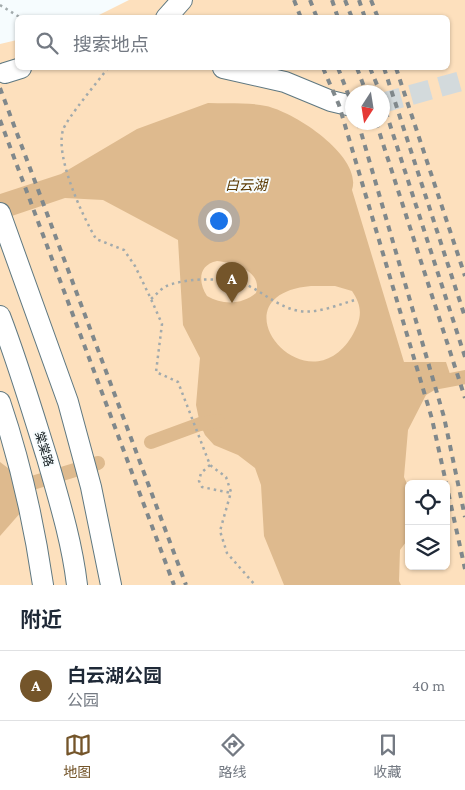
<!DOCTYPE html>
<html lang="zh">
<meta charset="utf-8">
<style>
:root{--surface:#fff;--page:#f6f6f7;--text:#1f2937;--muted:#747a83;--line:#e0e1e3;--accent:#74552a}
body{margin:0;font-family:"Crimson Pro","Noto Sans SC",serif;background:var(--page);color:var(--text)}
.controls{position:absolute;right:15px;bottom:15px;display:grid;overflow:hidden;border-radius:8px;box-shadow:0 1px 4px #0004}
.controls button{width:45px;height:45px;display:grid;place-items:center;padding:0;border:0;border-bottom:1px solid var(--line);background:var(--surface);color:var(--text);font:25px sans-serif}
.compass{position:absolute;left:345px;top:85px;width:45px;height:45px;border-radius:50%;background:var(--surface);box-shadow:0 1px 4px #0004;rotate:192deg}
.you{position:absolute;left:218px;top:220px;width:18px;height:18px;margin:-12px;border:4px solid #fff;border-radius:50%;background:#1a73e8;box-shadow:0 0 0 8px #1a73e833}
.badge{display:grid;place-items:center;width:32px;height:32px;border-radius:50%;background:var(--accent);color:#fff;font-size:16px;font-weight:700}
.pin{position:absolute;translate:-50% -41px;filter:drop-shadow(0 1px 2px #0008)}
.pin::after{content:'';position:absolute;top:26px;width:18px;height:15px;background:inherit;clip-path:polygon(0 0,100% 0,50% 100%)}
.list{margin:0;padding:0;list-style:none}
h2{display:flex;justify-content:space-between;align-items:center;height:65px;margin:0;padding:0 20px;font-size:21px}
h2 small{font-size:16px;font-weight:400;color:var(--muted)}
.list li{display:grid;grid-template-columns:32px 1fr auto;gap:15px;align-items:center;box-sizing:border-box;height:70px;padding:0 20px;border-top:1px solid var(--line)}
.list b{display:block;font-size:19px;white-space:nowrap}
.list p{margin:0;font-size:16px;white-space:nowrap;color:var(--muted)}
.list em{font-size:16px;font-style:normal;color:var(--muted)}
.icon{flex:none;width:28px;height:28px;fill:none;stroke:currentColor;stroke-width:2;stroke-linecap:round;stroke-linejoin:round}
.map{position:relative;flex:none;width:465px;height:585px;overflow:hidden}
.search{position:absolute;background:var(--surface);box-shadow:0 1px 4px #0004;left:15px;right:15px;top:15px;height:55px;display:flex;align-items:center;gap:12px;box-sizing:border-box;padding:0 18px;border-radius:8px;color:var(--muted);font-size:19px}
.sheet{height:135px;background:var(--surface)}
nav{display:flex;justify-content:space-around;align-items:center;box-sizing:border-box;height:70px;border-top:1px solid var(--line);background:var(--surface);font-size:14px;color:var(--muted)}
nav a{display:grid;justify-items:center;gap:2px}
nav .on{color:var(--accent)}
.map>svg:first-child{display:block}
</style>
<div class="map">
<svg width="465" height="585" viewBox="0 0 465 585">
<rect width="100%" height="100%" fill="#f6fcfe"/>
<!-- green -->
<path fill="#fde0bd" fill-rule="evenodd" d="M129,0H465V585H0V44L17,40L18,68H448V18L95,17ZM352,92H382V122H352ZM409,484H446V566H409Z"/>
<!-- forest -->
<g fill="#deba8e" fill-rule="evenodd">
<path d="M208,103C227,104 248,102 266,106C295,112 363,157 352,190L404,362H446L452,380L426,395L408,430L404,477L409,488V538L400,550L399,581L401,585H284L264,536L261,485L255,468L238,455L214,445L205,435L200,424L196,405L200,358L183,325L178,240L103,200L65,198L0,220V194L61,174L137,129ZM217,261C234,263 263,271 256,293C242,305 222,305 207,296C198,282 198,265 217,261ZM311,286H335L352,291C363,307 362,319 352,336C306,412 210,295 311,286Z"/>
<path d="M0,462L29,484V503L0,536Z"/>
</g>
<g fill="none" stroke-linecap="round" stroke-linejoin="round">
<!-- canal -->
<g stroke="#deba8e" stroke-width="14">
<path d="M434,383L465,377"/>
<path d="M151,442L200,424L218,421"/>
<path d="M29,484L98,463"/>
</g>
<!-- minor-tunnel -->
<path stroke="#d3dadc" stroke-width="20" stroke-dasharray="20 10" stroke-linecap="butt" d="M382,103L465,80"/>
<defs>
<g id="minor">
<path d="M166,18L182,0"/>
<path d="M223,68L285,82L331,101L352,106"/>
<path d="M5,73L21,68"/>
<path d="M0,213L68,402L91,487L111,585"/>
<path d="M0,316C18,363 32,410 47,458C59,500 72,542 77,585"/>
<path d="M0,402C20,461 34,523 43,585"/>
</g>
</defs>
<!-- minor casing -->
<use href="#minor" stroke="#5f7881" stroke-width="22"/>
<!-- path -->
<g stroke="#a2aaac" stroke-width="2.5" stroke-dasharray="2.5 4" stroke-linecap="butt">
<path d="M0,5L21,18"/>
<path d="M108,68C99,80 67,118 63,130C55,157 82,215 96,239L124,250L135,266L151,299L162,324L156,372L178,382L210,465L226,477L231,492L220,531L227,553L255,585"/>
<path d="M151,299C158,293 163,286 172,284C192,278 222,278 241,283C261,289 274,306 299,311C317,314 337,305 355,300"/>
<path d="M210,465L201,473L199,481L202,487L231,493"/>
</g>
<!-- minor -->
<use href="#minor" stroke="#fff" stroke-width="20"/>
<!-- rail -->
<g stroke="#80888b" stroke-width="4" stroke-dasharray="6 6" stroke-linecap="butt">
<path d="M294,0L301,18"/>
<path d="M310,0L317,18"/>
<path d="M332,0L338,18"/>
<path d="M345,0L352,18"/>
<path d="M359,0L365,18"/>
<path d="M371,0L378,18"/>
<path d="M323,68L339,105L432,419L465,569"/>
<path d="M338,68L352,104"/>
<path d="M357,68L366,92"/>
<path d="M370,68L380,92"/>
<path d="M384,68L465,317"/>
<path d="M396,68L465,276"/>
<path d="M0,88L186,585"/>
<path d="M382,100L465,357"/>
<path d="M0,120L174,585"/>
<path d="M358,122L444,417L465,517"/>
<path d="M376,122L465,398"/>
</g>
</g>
<g text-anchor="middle" stroke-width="4" stroke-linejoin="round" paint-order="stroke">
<!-- street labels -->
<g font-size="12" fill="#0c1619" stroke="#f6fcfe">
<text transform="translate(44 449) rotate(73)" y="4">棠棠路</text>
</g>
<!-- water labels -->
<g font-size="14" font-style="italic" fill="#5b3900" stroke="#f6fcfe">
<text x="246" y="190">白云湖</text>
</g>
</g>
</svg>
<div class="controls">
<button><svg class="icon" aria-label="locate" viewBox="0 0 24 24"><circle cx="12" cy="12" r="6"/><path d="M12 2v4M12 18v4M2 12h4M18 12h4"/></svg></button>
<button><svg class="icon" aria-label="layers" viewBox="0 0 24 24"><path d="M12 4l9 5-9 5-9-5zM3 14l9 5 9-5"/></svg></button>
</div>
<svg class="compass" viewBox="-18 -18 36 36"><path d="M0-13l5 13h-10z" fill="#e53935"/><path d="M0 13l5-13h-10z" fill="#747a83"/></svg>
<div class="you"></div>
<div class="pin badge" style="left:232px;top:303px">A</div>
<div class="search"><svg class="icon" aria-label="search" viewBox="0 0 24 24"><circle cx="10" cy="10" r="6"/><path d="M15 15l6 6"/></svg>搜索地点</div>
</div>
<section class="sheet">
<h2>附近<small></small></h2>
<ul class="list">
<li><span class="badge">A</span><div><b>白云湖公园</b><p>公园</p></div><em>40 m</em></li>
</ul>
</section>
<nav>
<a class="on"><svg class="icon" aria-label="map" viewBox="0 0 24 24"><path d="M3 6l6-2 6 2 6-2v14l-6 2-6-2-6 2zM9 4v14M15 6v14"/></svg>地图</a>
<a><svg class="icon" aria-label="directions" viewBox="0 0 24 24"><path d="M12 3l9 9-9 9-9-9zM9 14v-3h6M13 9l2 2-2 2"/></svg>路线</a>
<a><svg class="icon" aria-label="saved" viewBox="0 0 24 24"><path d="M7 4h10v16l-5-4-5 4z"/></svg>收藏</a>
</nav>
